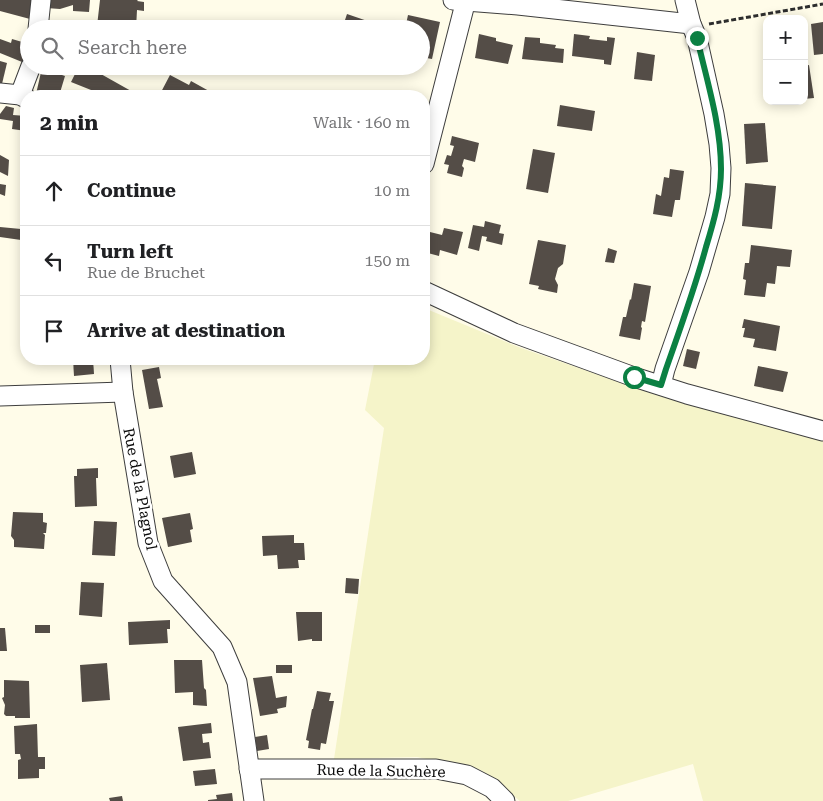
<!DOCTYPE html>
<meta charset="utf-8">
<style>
:root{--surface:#fff;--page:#f2f2f2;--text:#202124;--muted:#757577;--line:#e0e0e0}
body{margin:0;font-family:"Roboto Serif",serif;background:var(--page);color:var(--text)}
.controls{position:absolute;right:15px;top:15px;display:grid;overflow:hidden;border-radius:10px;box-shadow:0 2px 12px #0003}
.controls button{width:45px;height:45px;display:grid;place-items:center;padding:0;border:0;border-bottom:1px solid var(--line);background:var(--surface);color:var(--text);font:25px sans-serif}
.stop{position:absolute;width:15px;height:15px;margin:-11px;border:4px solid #0b8043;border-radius:50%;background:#fff}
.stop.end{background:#0b8043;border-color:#fff;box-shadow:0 1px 5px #0008}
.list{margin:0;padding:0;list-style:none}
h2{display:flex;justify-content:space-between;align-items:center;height:65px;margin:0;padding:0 20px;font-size:21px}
h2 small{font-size:16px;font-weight:400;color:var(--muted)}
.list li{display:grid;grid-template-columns:32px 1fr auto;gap:15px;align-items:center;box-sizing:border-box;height:70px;padding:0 20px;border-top:1px solid var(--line)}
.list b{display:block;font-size:19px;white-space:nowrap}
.list p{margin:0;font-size:16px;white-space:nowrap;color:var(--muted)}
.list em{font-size:16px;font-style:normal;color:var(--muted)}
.icon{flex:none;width:28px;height:28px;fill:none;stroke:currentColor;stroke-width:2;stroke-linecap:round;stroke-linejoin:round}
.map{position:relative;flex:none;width:823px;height:801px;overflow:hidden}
.search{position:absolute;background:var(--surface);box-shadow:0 2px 12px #0003;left:20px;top:20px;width:410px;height:55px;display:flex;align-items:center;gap:12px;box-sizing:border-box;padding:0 18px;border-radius:28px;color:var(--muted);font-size:19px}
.panel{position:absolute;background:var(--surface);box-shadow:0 2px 12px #0003;left:20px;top:90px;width:410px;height:275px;border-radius:20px}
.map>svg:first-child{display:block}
</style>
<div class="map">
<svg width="823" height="801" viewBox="0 0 823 801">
<rect width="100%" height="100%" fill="#fffce9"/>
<!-- farmland -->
<path fill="#f5f4c9" d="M424,308L521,348L659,396L823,437V801H703L693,764L568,801H520L481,770L417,757L334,759L384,428L365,410L375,359H424Z"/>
<!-- building -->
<g fill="#544d47">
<path d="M0,0H33L30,19L0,11Z"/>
<path d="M46,0H90L89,12L73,11V5L60,9L46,8Z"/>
<path d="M100,0H138L137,1L144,2V11L137,10L136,29H107V27L97,26Z"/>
<path d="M347,14L382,26L381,29H342Z"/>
<path d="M408,15L440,22L432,59L421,57V29H405Z"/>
<path d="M49,21L62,23L60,29H49Z"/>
<path d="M823,22V54L814,55L811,24Z"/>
<path d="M479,34L496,38V41L513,45L508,64L475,58Z"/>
<path d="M574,34L590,36L589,39L607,41V37L615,38L611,65L604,64V60L572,56Z"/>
<path d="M525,37L540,38V43L556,45L555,48L564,49L563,63L522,59Z"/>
<path d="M0,39L11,43L12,39L29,44L27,64L0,53Z"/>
<path d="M637,52L655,55L652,81L634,79Z"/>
<path d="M0,61L7,63L1,88H0Z"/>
<path d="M809,65L814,98L804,99V66Z"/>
<path d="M38,66H61L59,74L65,76L59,96H40L36,94L42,68Z"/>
<path d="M76,66H93L92,69L140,96H106L71,82L77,70Z"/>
<path d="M170,75L189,85L191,81L218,96H163L160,94Z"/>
<path d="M560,105L595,111L592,131L557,126Z"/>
<path d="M6,106L14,108L13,115L26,116V131L12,129L13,121L0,119V114Z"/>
<path d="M765,123L768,162L746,164L744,124Z"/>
<path d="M452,136L479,143L475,162L464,159L462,166L464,168L462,177L447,173L449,165L444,164L447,155L451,156L454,146L450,145Z"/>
<path d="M533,149L555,153L548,193L526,189Z"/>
<path d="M0,155L9,160L8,176L0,172Z"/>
<path d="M670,169L684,171L680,200H675L672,217L653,214L656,194L661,196L664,177L669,178Z"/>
<path d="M745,183L776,186L772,229L742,226Z"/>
<path d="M0,184L6,185L5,196L0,194Z"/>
<path d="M485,221L501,225L499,233L504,234L502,245L486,241L487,237L482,236L479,251L468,248L473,225L484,227Z"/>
<path d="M0,227L21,229V240L0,237Z"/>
<path d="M444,228L463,232L457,255L440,250L439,256L424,252V240L426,231L442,235Z"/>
<path d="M538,240L566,245L563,264L558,268L555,279L558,285L557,293L538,289L539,286L529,284Z"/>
<path d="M751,245L792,250L790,267L777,266L775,284L767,283L765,297L744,295L746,280L743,279L745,263H749Z"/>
<path d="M608,248L617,251L614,263L605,262Z"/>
<path d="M634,283L651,286L645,322L642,321L641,327L642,328L640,340L619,336L623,317H626L630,299L631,300Z"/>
<path d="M744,319L780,326L776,351L753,347L755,339L743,337L745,328H742Z"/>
<path d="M687,349L700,352L696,369L683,366Z"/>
<path d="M73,359H93L94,374L74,376Z"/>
<path d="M758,366L788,372L783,392L754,386Z"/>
<path d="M159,367L161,378L157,379L163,407L149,409L142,370Z"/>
<path d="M192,452L196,474L174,478L170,456Z"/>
<path d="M98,468V478H96L97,506L75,507L74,476H77V469Z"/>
<path d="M13,512L43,513V522L47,523L46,533H43L45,535L44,549L14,547V540L11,536Z"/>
<path d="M190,513L193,529L190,530L192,542L168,547L162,518Z"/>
<path d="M94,521L117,522L115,556L92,555Z"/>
<path d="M294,535V543H304L305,560H298L299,568L278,569L277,555L263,556L262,536Z"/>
<path d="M346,578L359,579L358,594L345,593Z"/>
<path d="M81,582L104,583L102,617L79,615Z"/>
<path d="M296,612H322V641H312V639L298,641Z"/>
<path d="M170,620V629H167L168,643L129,645L128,622Z"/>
<rect x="35" y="625" width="15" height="8"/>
<path d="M0,628H5L7,651H0Z"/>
<path d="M174,660H202L204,688L206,690L207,706L193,705V692L175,693Z"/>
<path d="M107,663L110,700L82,702L80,665Z"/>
<rect x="276" y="665" width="16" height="8"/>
<path d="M272,676L276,698L287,696L286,707L277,709L278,713L260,716L253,678Z"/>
<path d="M4,680L29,681L30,718H15V716H6L4,714L5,705L2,698L4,697Z"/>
<path d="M317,691L331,693L329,701H334L326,744L321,743L320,750L308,748L309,741L306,740L312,709H313Z"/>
<path d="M211,723L212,733L202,734L203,743L209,742L211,758L183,761L178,727Z"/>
<path d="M37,724L38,757H45V769H39V778L18,779V760L21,759L20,754H15L14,726Z"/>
<path d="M267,735L269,749L257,751L255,737Z"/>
<path d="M215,769L217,784L195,786L193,771Z"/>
<path d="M232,793L233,801H208V800L217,799L216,795Z"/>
<path d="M122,796L123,801H110L109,798Z"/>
</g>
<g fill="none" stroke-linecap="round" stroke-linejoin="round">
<defs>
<g id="minor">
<path d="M453,0L518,5L691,24"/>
<path d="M38,29L41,0"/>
<path d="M0,93L20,95L26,98"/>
<path d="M20,95L31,66"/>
<path d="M424,164L466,0"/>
<path d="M424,291L514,333L634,377L687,394L823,431"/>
<path d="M120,359L123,392L148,543L163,581L222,647L237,682L254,801"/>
<path d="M661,385L665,369L699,272L715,217L720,194L721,168L719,144L714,114L697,38L691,24L685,0"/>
<path d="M0,396L123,392"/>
<path d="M249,769H436L467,775L492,788L505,801"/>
</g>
</defs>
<!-- minor casing -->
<use href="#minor" stroke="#3e3e3e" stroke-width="21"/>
<!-- path -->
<path stroke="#2d2d2d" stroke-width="3" stroke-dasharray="5 2.5" stroke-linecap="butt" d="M709,24L823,4"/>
<!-- minor -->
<use href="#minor" stroke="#fff" stroke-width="19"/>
</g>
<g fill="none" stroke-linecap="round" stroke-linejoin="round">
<!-- route -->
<path stroke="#0b8043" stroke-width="6" d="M634,377L661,385L666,369C680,329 695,288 706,247C714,221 721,196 721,169C721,125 707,81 697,38"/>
</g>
<g text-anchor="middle" stroke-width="5" stroke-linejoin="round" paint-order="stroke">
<!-- street labels -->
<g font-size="15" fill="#0b0b0b" stroke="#fff">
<text transform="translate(140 489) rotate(79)" y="5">Rue de la Plagnol</text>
<text transform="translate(381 771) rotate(1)" y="5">Rue de la Suchère</text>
</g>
</g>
</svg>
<div class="controls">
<button>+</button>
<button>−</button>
</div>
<div class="stop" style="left:634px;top:377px"></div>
<div class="stop end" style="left:697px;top:38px"></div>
<div class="search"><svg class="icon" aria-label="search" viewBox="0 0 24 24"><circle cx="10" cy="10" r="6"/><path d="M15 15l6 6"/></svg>Search here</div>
<section class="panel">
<h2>2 min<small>Walk · 160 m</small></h2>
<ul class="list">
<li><svg class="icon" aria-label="ahead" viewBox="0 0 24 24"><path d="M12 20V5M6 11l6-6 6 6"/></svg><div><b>Continue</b></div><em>10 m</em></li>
<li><svg class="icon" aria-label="left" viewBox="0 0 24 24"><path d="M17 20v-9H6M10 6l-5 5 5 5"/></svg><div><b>Turn left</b><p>Rue de Bruchet</p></div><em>150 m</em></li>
<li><svg class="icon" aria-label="arrive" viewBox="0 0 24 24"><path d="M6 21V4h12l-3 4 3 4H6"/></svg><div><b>Arrive at destination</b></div></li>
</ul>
</section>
</div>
